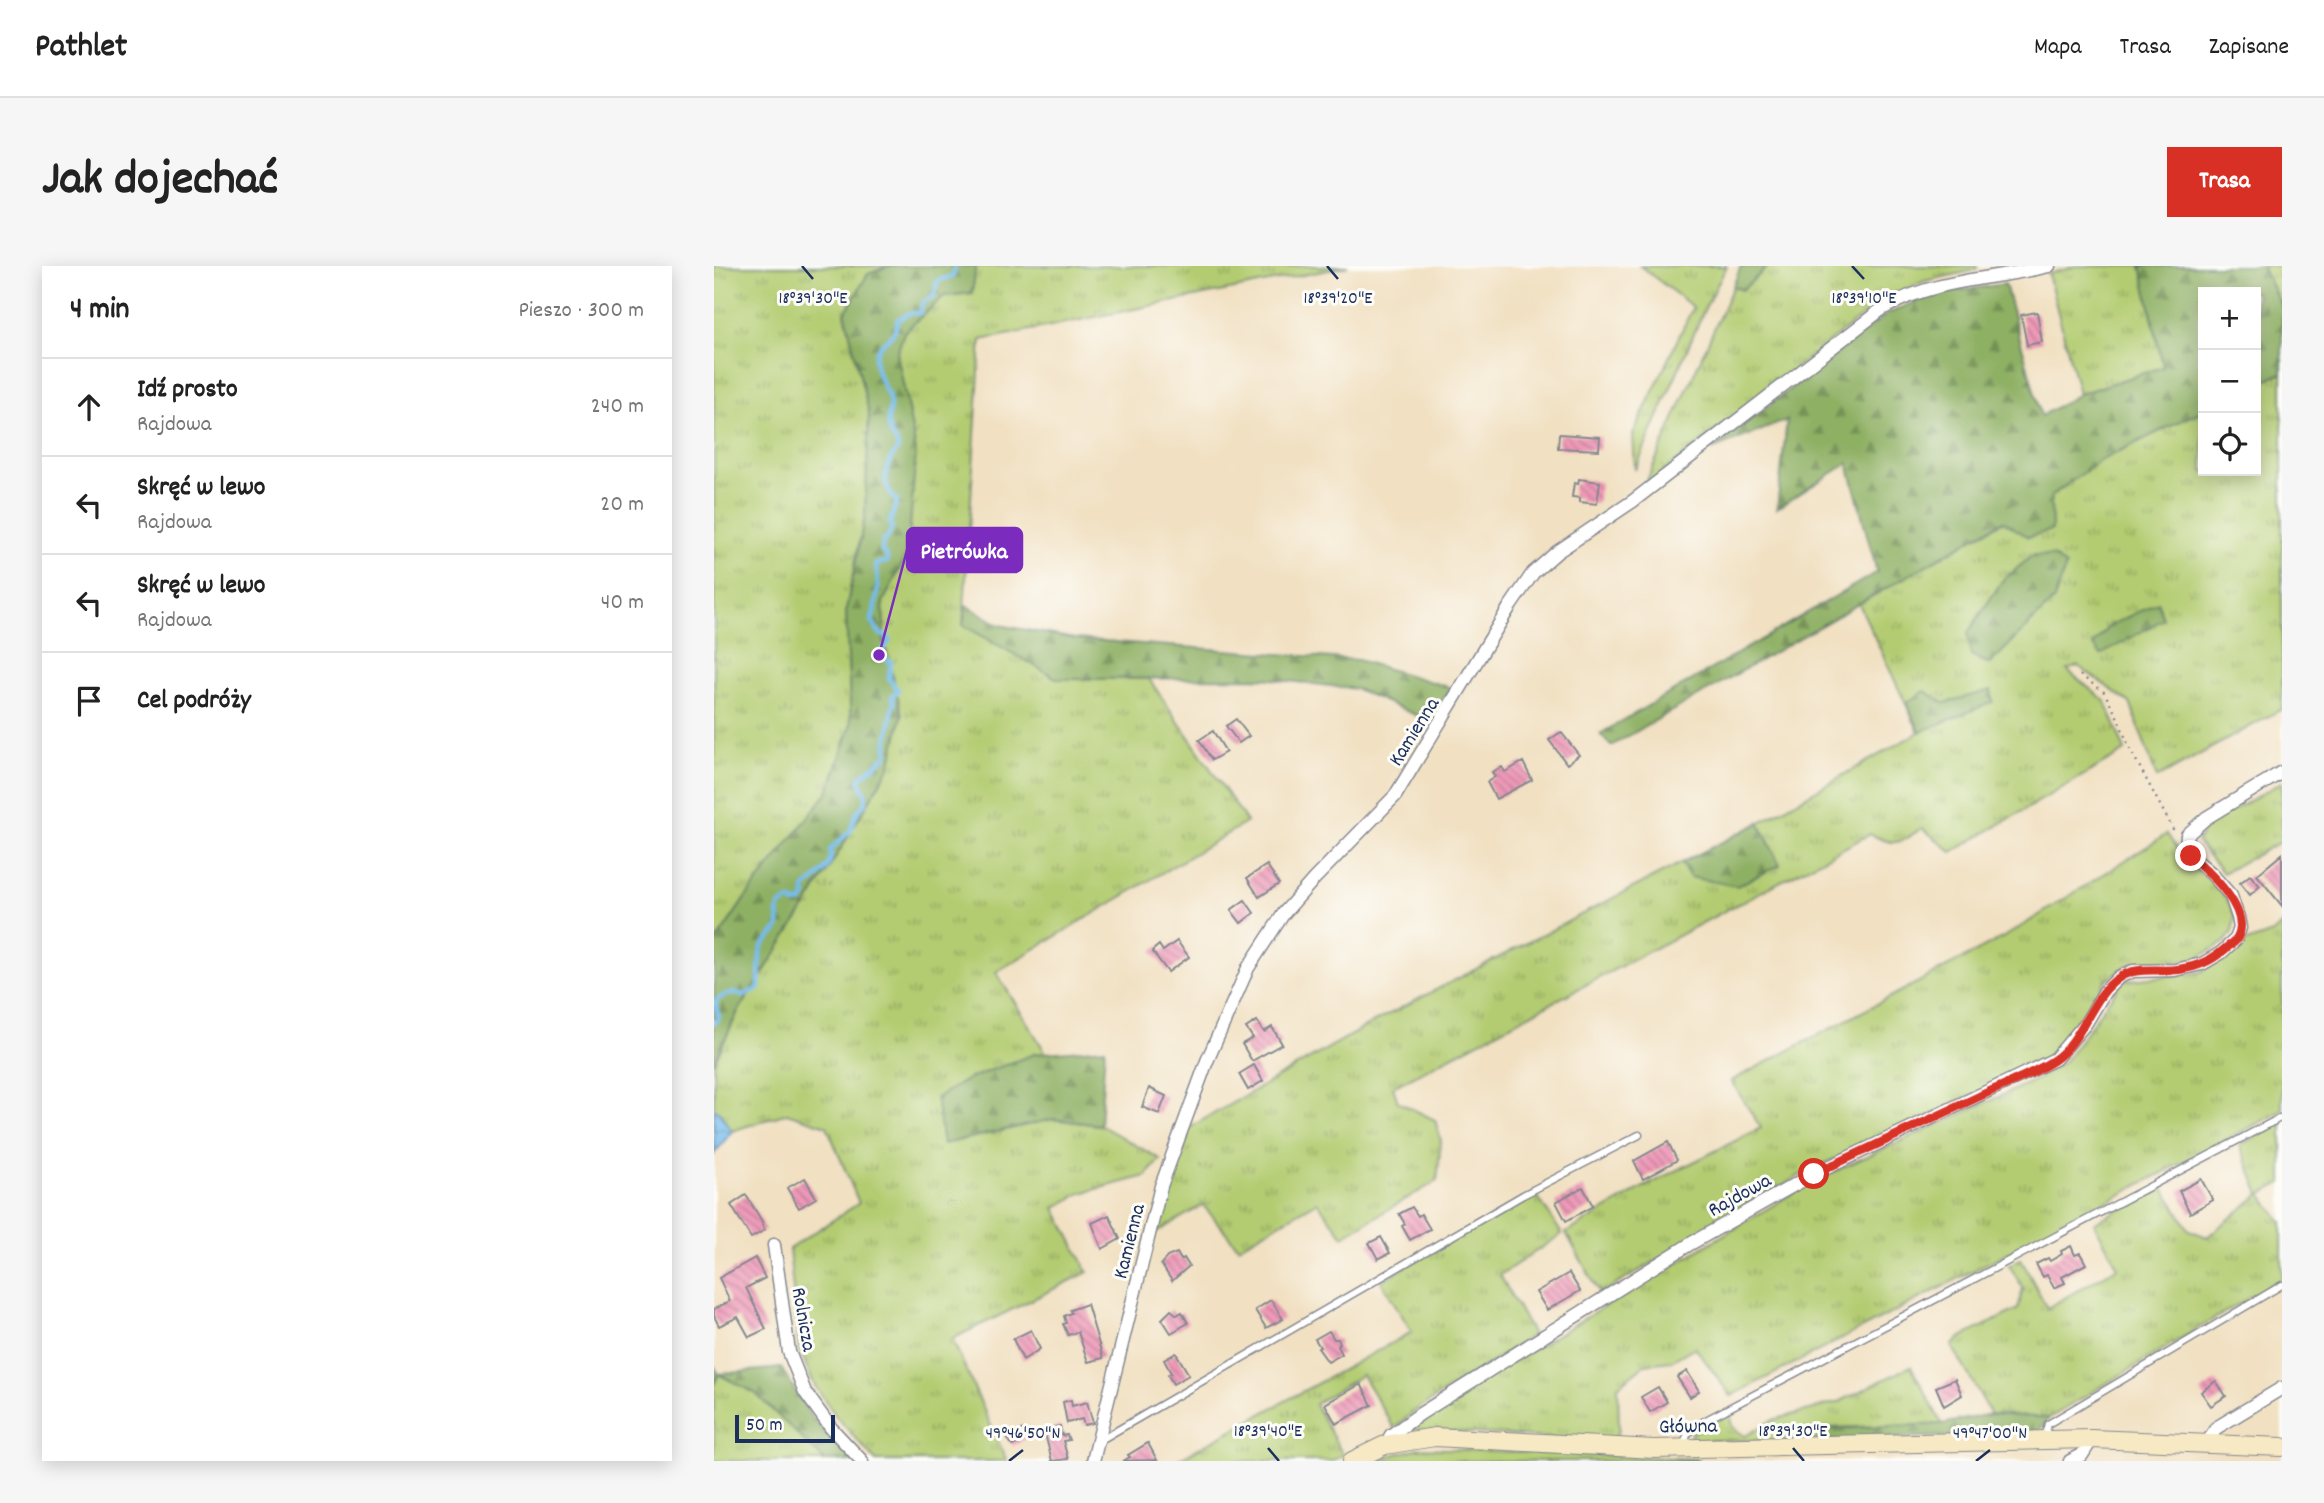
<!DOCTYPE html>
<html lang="pl">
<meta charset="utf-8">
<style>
:root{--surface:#fff;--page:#f6f6f6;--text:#222;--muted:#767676;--line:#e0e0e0;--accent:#d93025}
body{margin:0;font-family:Dekko,sans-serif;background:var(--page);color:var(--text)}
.controls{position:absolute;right:21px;top:21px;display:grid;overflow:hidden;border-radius:0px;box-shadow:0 4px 18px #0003}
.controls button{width:63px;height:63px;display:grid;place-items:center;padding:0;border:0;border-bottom:2px solid var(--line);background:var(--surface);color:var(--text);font:35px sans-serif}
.scale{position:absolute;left:21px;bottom:18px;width:100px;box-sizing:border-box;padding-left:7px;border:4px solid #1b2f5e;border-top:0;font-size:19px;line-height:24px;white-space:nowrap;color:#1b2f5e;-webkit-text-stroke:5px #fdfcf7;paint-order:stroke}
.stop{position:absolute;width:21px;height:21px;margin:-16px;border:5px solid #d93025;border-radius:50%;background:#fff}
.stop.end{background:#d93025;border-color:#fff;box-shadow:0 2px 7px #0008}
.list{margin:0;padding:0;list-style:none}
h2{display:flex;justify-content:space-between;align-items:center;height:91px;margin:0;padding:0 28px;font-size:30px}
h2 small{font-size:23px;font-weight:400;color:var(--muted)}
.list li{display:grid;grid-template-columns:46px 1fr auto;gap:21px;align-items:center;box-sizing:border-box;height:98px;padding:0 28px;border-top:2px solid var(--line)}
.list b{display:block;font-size:26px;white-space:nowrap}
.list p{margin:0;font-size:23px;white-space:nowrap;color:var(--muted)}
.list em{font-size:23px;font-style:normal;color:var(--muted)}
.icon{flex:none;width:38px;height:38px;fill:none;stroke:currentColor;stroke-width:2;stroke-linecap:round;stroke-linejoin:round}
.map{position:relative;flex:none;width:1568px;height:1195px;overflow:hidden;border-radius:0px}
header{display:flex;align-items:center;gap:42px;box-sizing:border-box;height:98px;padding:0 35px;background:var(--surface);border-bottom:2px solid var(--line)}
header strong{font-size:33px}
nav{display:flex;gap:38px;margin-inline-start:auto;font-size:24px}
.intro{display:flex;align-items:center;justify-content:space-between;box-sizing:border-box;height:168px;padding:0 42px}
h1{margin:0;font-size:49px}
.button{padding:18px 32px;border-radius:0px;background:var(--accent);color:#fff;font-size:24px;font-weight:700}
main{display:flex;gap:42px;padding:0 42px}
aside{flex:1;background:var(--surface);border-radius:0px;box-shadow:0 4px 18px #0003}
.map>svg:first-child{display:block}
</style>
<header>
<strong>Pathlet</strong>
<nav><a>Mapa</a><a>Trasa</a><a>Zapisane</a></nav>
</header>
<div class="intro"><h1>Jak dojechać</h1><a class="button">Trasa</a></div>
<main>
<aside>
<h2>4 min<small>Pieszo · 300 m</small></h2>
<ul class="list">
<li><svg class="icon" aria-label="ahead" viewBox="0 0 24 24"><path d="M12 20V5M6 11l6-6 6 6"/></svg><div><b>Idź prosto</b><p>Rajdowa</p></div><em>240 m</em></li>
<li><svg class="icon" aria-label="left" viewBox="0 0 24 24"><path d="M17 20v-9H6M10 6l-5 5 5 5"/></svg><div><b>Skręć w lewo</b><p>Rajdowa</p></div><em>20 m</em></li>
<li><svg class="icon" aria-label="left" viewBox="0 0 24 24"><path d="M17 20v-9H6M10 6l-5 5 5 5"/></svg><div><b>Skręć w lewo</b><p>Rajdowa</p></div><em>40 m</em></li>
<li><svg class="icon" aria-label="arrive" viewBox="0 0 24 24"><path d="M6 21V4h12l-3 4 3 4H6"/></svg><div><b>Cel podróży</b></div></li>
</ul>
</aside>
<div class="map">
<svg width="1568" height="1195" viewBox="0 0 1568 1195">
<defs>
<pattern id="grass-tufts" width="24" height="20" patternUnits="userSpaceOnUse" patternTransform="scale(1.75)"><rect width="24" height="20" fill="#b3cc71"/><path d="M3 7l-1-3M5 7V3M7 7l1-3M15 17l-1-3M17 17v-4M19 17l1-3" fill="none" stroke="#91a660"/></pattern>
<pattern id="forest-firs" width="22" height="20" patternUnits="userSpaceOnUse" patternTransform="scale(1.75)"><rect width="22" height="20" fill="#8eb063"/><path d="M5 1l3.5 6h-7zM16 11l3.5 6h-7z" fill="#739055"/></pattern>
<pattern id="water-waves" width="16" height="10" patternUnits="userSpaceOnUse" patternTransform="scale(1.75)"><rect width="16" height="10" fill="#75bcec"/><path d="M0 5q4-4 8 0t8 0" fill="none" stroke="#5f99c2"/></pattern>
<pattern id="building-back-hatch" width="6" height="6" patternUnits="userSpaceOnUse" patternTransform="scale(1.75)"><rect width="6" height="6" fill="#ee99b7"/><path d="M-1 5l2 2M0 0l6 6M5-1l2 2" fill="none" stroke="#c07d98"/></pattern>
</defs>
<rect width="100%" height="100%" fill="#fdfcf7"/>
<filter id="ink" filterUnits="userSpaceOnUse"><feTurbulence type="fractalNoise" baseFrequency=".0143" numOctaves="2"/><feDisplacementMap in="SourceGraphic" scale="14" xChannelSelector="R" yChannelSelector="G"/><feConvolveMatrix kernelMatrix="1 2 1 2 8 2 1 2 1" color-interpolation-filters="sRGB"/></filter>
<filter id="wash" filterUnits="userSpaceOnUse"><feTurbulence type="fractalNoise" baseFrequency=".00686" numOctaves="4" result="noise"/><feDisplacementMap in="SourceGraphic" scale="28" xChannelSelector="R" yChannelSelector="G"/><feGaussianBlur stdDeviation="1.57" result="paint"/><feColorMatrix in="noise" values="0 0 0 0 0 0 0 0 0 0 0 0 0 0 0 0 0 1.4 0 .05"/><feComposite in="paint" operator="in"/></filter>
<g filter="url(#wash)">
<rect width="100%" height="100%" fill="#f1e0c1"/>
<!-- grass -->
<g fill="url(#grass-tufts)" stroke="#677e68" stroke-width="2">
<path d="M0,0H175L154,8L131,47L155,147L151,249L132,344L137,459L114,526L32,631L0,678Z"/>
<path d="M262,0H634L267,74L249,359L344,413H435L533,556L282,706L332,787L320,788L229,878L339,853L386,859L446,893L432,910L367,927L341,942L374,1006L238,1073L293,1195H162L124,1153L101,1120L85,1083L75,983L145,937L113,860L73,847L18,865L4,844H0V797L24,746L94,637L172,507L188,449L170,375L169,336L194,286L201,179L183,87L190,66L230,30L258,27Z"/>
<path d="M926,0H1013L990,44L921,204L919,168L979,41Z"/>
<path d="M1055,0H1263L1262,4L1211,15L1170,33L930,221L1019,20L1028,24Z"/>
<path d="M1362,0H1427L1450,101L1365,128L1334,8Z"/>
<path d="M1548,0H1568V43V41Z"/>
<path d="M1568,107V443L1443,512L1416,437L1364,400L1353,404L1392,436L1411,485L1238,586L1208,562C1184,578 1182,581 1156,568L679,821L684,836L721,854L727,875L723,915L629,970L603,936L524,981L489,939L439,968L475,862L660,756L967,597L976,611L1066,599L1045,557L1205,466L1145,338L1290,255L1314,271L1337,264V230L1387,194L1489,144V205H1542V119Z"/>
<path d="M1568,516V575L1509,607L1483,576L1492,560Z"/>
<path d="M1453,568L1472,596L1499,616L1513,633L1521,651L1518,666L1511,676L1480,694L1415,699L1392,714L1362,762L1341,787L1320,801L1090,907L886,1028L852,967L928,922L1047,862L1017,815L1292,670Z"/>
<path d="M1568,658V845L1017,1130L981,1081L957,1095L931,1098L904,1120L905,1164L900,1176L696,1163L708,1150L1101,914L1326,812L1351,795L1409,715L1487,706L1530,677L1559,667Z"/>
<path d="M1568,857V917L1547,928L1568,956V1012L1335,1152L1277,1148L1238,1080L1246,1072L1304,1043L1309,1022L1295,999L1307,993L1333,1042L1404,1001L1380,957L1448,919L1475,964L1493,971L1546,928L1526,879Z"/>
<path d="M821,927L848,968L786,1009L819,1069L704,1143L680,1162L648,1109L601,1138L629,1189L618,1195H461L698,1066L667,1015Z"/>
<path d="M1197,1100L1228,1158L1113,1162L1102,1175L977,1174L978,1167L1018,1145C1014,1159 1019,1163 1031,1170L1059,1154L1125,1136Z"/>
<path d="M4,1108L41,1127L111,1195H0V1119Z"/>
<path d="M705,1182L984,1193L985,1195H656Z"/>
</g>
<!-- forest -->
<g fill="url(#forest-firs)" stroke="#547060" stroke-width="2">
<path d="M175,0H262L258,27L230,30L190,66L183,87L202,185L194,286L169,336L170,375L188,449L176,500L94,637L24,745L0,797V678L32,631L114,526L137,459L132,344L151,249L155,147L131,47L154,8Z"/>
<path d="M1027,0H1055L1028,24L1019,20Z"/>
<path d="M1427,0H1548L1568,43V107L1542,119V26H1489V144L1387,194L1337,230L1338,264L1314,271L1289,255L897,480L886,468L1163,306L1134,197L1063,242L1073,154L997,184L1173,48L1219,28L1291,18L1327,150L1365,128L1449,101Z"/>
<path d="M1319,289L1339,290L1352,300L1340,334L1276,398L1257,389L1254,367L1288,315Z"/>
<path d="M1444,336L1449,353L1387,389L1379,379L1395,360Z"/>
<path d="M252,339L286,359L361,373L644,394L738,422L713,454L642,423L549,412L344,413L249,359Z"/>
<path d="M1277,424L1279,436L1206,466L1192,437L1211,425L1230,437Z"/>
<path d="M1045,557L1066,599L1023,620L976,611L967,597Z"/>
<path d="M391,782L386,859L339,853L229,878L222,832L254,813L320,788Z"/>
<path d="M0,1100L5,1108L67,1102L98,1152L139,1195H111L41,1127L5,1108L0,1119Z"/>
<path d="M1277,1148L1335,1152L1323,1167L1102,1175L1113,1163L1228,1158Z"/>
</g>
<!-- water -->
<path fill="url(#water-waves)" stroke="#4876a5" stroke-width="2" d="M0,844H3L18,865L0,888Z"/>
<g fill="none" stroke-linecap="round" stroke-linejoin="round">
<!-- stream -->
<path stroke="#75bcec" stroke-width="4.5" d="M0,757L5,751L1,736C10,728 17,725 30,729L45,722C46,711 44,689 48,681C52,672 65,668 65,657C65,651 63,647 65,640L76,634L81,638L87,636L92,630L90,623C101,613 121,601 116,584L137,564L143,546L152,536L151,527L145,513L173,489V476L180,436L178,431L184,424L175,412L177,396L165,389L175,376V372L165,367L158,355C163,331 166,323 162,298L173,296V291L168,285L169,275L175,270L178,261L176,256L183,235C166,220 170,198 184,183C183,174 178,172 175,164C171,153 179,142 175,132C170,119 156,99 163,85C169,72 182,73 183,54L196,47H206L209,36L220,30L223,15L239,10L241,0"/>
</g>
<g id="blocks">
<!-- building -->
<g fill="url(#building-back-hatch)">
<path d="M1323,46L1328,76L1313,79L1307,49Z"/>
<path d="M845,168L886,171L885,184L844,182Z"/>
<path d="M865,213L886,216L883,238L866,236V232L858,231L860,217L864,218Z"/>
<path d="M522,453L535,470L525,477L512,460Z"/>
<path d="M499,465L512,486L498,494L485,474Z"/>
<path d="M847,466L865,489L853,498L835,474Z"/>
<path d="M809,496L818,514L782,533L773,516L781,511L778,506L788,501L791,506Z"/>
<path d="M1568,588V640L1543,609Z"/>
<path d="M553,599L565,618L545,631L533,612Z"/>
<path d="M1536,609L1546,620L1536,629L1526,617Z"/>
<path d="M531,634L540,647L527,657L517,644Z"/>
<path d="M463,675L475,691L454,706L438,685L445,679L449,685Z"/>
<path d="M543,755L550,766L558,761L568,778L538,795L528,778L539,772L532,762Z"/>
<path d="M540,799L549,815L534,824L525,808Z"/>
<path d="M435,822L452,830L445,848L428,841Z"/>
<path d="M954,876L963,894L929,913L920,895Z"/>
<path d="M91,912L102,932L85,942L73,922Z"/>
<path d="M1487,913L1499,934L1476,947L1465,925Z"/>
<path d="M869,921L879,940L852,955L842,936Z"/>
<path d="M32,929L49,957L48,959L51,964L37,972L17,939Z"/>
<path d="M698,941L704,950L707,948L716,963L696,974L688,960L691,958L685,948Z"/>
<path d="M395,949L406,973L388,983L378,957Z"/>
<path d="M667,971L676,987L664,993L655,977Z"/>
<path d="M1357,980L1361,989L1366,987L1372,998L1348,1011L1351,1017L1340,1022L1333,1009L1329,1011L1322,998L1334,992L1336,995L1348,988L1347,985Z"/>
<path d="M463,987L467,994L470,992L475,1000L458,1015L447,998L453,991Z"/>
<path d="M41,992L51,1012L32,1022L52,1063L35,1071L24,1051L5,1060L0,1050V1043L16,1035L5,1012Z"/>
<path d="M855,1007L866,1025L833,1044L822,1026Z"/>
<path d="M557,1034L569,1053L552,1062L541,1044Z"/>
<path d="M373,1038L389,1092L374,1096L364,1066L354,1069L349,1058L352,1057L350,1050L357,1047L356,1044Z"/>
<path d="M457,1044L463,1049L468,1046L474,1057L457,1067L448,1053Z"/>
<path d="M317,1064L326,1083L309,1094L299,1073Z"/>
<path d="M615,1065L620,1073H624L626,1077L624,1080L628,1088L614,1096L604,1082L606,1081L601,1073Z"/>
<path d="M462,1087L475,1109L459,1118L454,1109L457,1107L450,1094Z"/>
<path d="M973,1105L985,1125L976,1131L963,1111Z"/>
<path d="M1241,1113L1248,1129L1230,1140L1222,1121Z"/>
<path d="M1502,1115L1512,1130L1497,1140L1487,1126Z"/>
<path d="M647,1118L658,1139L622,1158L611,1138Z"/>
<path d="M944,1121L953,1136L936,1146L927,1131Z"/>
<path d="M357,1134L358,1140L373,1136L379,1157L370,1159L368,1153L353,1157L349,1136Z"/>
<path d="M346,1160L348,1170L353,1169L355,1174L349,1175L354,1193L338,1195L330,1164Z"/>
<path d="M309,1163L314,1171L299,1180L293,1172Z"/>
<path d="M434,1177L443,1194L409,1195L416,1191L414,1189Z"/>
</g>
</g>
</g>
<g filter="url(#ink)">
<use href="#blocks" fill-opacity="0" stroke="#868890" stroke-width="2"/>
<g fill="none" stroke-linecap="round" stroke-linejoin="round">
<defs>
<g id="lane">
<path d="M1330,1171L1334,1158L1568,1019"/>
<path d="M385,1175L809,929L925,869"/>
<path d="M969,1180L974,1167L992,1154L1568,851"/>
</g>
<g id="street">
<path d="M60,979L75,1086L91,1126L117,1162L148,1195"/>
<path d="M671,1179L677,1169L706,1148L976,978L1043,940L1100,908L1341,793L1372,757L1391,725L1405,711L1419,705L1461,704L1488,698L1507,687L1522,673L1526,662L1524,651L1517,630L1497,607L1477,590L1472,580L1473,569L1492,552L1568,506"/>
<path d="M1492,1179L1502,1162L1568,1122"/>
<path d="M379,1195L447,920L493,795L534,702L570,647L600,613L681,530L795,342L819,307L843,286L919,235L1168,43C1225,11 1274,15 1335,0"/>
<path d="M1356,1195L1368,1189L1378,1173"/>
</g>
<path id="secondary" d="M638,1195L671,1179L721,1171L940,1183L1378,1173L1568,1181"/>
</defs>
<!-- lane casing -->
<use href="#lane" stroke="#868890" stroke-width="9"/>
<!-- street casing -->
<use href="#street" stroke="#868890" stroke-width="15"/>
<!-- secondary casing -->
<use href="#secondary" stroke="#868890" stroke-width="20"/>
<!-- path -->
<path stroke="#868890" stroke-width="2.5" stroke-dasharray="2 5" stroke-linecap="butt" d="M1366,409L1390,426L1404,452L1415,481L1461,567"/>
<!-- lane -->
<use href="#lane" stroke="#fff" stroke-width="6"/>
<!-- street -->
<use href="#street" stroke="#fff" stroke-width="12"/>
<!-- secondary -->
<use href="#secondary" stroke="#f6e9c3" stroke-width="18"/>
</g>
</g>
<g fill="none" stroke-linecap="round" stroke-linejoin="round" filter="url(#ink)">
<!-- route -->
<path stroke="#d93025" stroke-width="9" d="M1100,908C1155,882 1209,857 1264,831C1289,819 1318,809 1340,794C1370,774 1376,730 1406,711C1421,701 1440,705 1458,704C1477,703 1496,696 1511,683C1514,680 1520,677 1523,673C1539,645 1495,606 1477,590"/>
</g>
<!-- ticks -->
<path fill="none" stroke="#1b2f5e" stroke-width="2.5" d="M88,0L99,13M613,0L624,13M1138,0L1150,13M554,1182L565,1195M1079,1182L1090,1195M295,1195L309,1184M1262,1195L1276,1184"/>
<g text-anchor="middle" stroke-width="6" stroke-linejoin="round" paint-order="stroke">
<!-- street labels -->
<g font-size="21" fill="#1b2f5e" stroke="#fdfcf7">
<text transform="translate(699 465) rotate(-58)" y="7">Kamienna</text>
<text transform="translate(1025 928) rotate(-29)" y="7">Rajdowa</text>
<text transform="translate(414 975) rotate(-76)" y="7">Kamienna</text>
<text transform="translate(91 1053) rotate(80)" y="7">Rolnicza</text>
<text transform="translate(974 1159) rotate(-1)" y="7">Główna</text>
</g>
</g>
<g font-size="18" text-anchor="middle" fill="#1b2f5e" stroke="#fdfcf7" stroke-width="6" stroke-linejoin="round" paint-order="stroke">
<text x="99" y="37">18°39'30"E</text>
<text x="624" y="37">18°39'20"E</text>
<text x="1150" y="37">18°39'10"E</text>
<text x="554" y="1170">18°39'40"E</text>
<text x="1079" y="1170">18°39'30"E</text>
<text x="309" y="1172">49°46'50"N</text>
<text x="1276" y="1172">49°47'00"N</text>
</g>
<!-- callouts -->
<path fill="none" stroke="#7b2cbf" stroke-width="2.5" d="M165 389L193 284"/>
<circle fill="#7b2cbf" stroke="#fdfcf7" stroke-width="2.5" cx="165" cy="389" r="7"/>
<rect fill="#7b2cbf" stroke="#7b2cbf" stroke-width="2.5" x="193" y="262" width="115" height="44" rx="7"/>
<g font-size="23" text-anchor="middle" font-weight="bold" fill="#fff">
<text x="250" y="292">Pietrówka</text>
</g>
</svg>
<div class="controls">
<button>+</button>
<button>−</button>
<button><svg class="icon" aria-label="locate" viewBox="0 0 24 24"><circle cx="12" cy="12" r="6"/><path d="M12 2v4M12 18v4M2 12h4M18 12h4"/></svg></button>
</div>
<div class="scale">50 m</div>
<div class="stop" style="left:1100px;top:908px"></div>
<div class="stop end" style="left:1477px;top:590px"></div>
</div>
</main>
